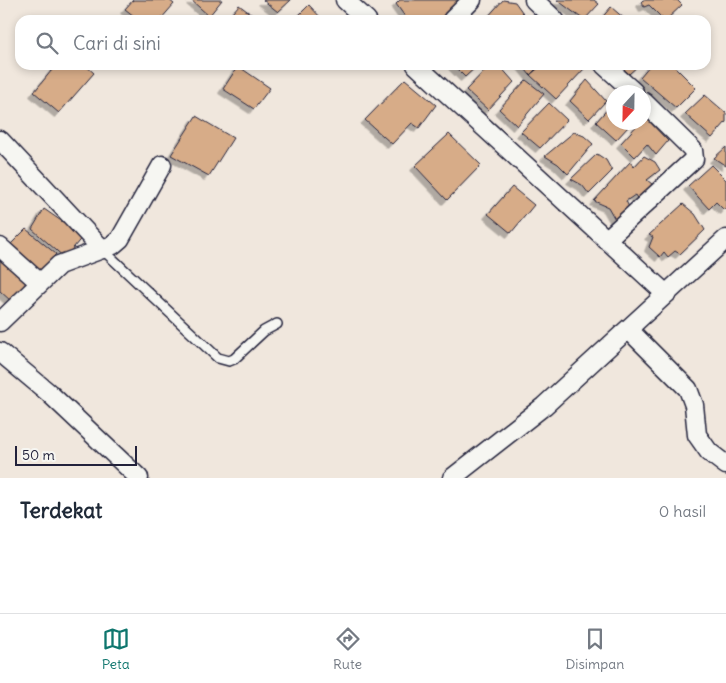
<!DOCTYPE html>
<html lang="id">
<style>
:root{--surface:#fff;--page:#f6f6f7;--text:#1f2937;--muted:#747a83;--line:#e0e1e3;--accent:#0f766e}
body{margin:0;font-family:Delius,sans-serif;background:var(--page);color:var(--text)}
.compass{position:absolute;left:606px;top:85px;width:45px;height:45px;border-radius:50%;background:var(--surface);box-shadow:0 2px 8px #0003;rotate:202deg}
.scale{position:absolute;left:15px;bottom:12px;width:122px;box-sizing:border-box;padding-left:5px;border:2px solid #22223b;border-top:0;font-size:14px;line-height:18px;white-space:nowrap;color:#22223b;-webkit-text-stroke:4px #f6f6f2;paint-order:stroke}
.list{margin:0;padding:0;list-style:none}
h2{display:flex;justify-content:space-between;align-items:center;height:65px;margin:0;padding:0 20px;font-size:21px}
h2 small{font-size:16px;font-weight:400;color:var(--muted)}
.icon{flex:none;width:28px;height:28px;fill:none;stroke:currentColor;stroke-width:2;stroke-linecap:round;stroke-linejoin:round}
.map{position:relative;flex:none;width:726px;height:478px;overflow:hidden}
.search{position:absolute;background:var(--surface);box-shadow:0 2px 8px #0003;left:15px;right:15px;top:15px;height:55px;display:flex;align-items:center;gap:12px;box-sizing:border-box;padding:0 18px;border-radius:15px;color:var(--muted);font-size:19px}
.sheet{height:135px;background:var(--surface)}
nav{display:flex;justify-content:space-around;align-items:center;box-sizing:border-box;height:70px;border-top:1px solid var(--line);background:var(--surface);font-size:14px;color:var(--muted)}
nav a{display:grid;justify-items:center;gap:2px}
nav .on{color:var(--accent)}
.map>svg:first-child{display:block}
</style>
<div class="map">
<svg width="726" height="478" viewBox="0 0 726 478">
<defs>
<filter id="shadow"><feDropShadow dx="-4.5" dy="4.5" stdDeviation="0" flood-color="#0004"/></filter>
</defs>
<rect width="100%" height="100%" fill="#f0e7dd"/>
<filter id="ink" filterUnits="userSpaceOnUse"><feTurbulence type="fractalNoise" baseFrequency=".02" numOctaves="2"/><feDisplacementMap in="SourceGraphic" scale="10" xChannelSelector="R" yChannelSelector="G"/><feConvolveMatrix kernelMatrix="1 2 1 2 8 2 1 2 1" color-interpolation-filters="sRGB"/></filter>
<g filter="url(#ink)">
<!-- building -->
<g fill="#d7ac88" stroke="#22223b" filter="url(#shadow)">
<path d="M133,0H169L174,4L160,20H139L125,9Z"/>
<path d="M191,0H222L209,16Z"/>
<path d="M263,0H291L278,12Z"/>
<path d="M400,0H465L445,20H404L406,18L396,4Z"/>
<path d="M503,0L515,2L525,16L522,20H485Z"/>
<path d="M557,0H594L599,4L584,20Z"/>
<path d="M643,0H677L682,5L666,20H664L649,5L644,7L641,2Z"/>
<path d="M239,5L259,20H226Z"/>
<path d="M309,5L323,20H294Z"/>
<path d="M611,7L626,20H600Z"/>
<path d="M56,65H85L94,73L59,113L34,92Z"/>
<path d="M453,65H478L465,77Z"/>
<path d="M490,65H499L514,82L488,110L466,90Z"/>
<path d="M522,65H540L530,75Z"/>
<path d="M542,65H581L585,68L556,99L530,75Z"/>
<path d="M619,65H639L629,74Z"/>
<path d="M650,65H673L696,88L676,108L640,77Z"/>
<path d="M238,66L270,88L254,109L223,89Z"/>
<path d="M405,79L436,105L419,128L412,123L392,144L365,120Z"/>
<path d="M526,80L544,94L517,126L499,109Z"/>
<path d="M587,80L606,101L589,119L570,101Z"/>
<path d="M705,95L726,113V122L712,138L685,114Z"/>
<path d="M549,103L567,120L540,148L521,132Z"/>
<path d="M611,105L614,108V122H626L629,126L616,140L596,122Z"/>
<path d="M196,116L233,138L209,176L171,155Z"/>
<path d="M645,117L668,141L656,155L647,144L635,157L621,143L640,122H644Z"/>
<path d="M574,132L584,136L593,144L568,174L558,164L545,156Z"/>
<path d="M449,134L481,165L447,200L415,166Z"/>
<path d="M726,147V166L714,158Z"/>
<path d="M597,154L606,160L612,171L589,194L582,185L571,179Z"/>
<path d="M644,156L655,162L660,170L647,180L652,184L638,200L635,195L626,201L629,207L616,221L608,207L594,201L630,162L634,167Z"/>
<path d="M711,165L726,180V208L724,210L716,202L709,209L688,186Z"/>
<path d="M512,187L534,205L511,233L488,214Z"/>
<path d="M683,204L695,214L705,230L680,254L675,251L668,257L664,252L660,257L649,247L653,237L649,235Z"/>
<path d="M44,209L83,236L65,258L32,229Z"/>
<path d="M26,229L56,254L40,272L11,244Z"/>
<path d="M0,257L28,280L11,301L0,291Z"/>
</g>
<g fill="none" stroke-linecap="round" stroke-linejoin="round">
<defs>
<path id="service" d="M102,249L218,358L229,361L234,359L264,331L277,324"/>
<g id="minor">
<path d="M345,0L367,20"/>
<path d="M534,0L555,20"/>
<path d="M452,20L472,0"/>
<path d="M416,65L666,294"/>
<path d="M604,65L634,92"/>
<path d="M0,140L102,249"/>
<path d="M606,240L694,159L693,150L644,102"/>
<path d="M0,247L39,282"/>
<path d="M0,322L59,265L113,245L120,239L162,165"/>
<path d="M629,330L688,389L694,405L697,435L709,452L726,465"/>
<path d="M0,352L49,393L139,478"/>
<path d="M452,478L544,406L726,239"/>
</g>
</defs>
<!-- service casing -->
<use href="#service" stroke="#22223b" stroke-width="12"/>
<!-- minor casing -->
<use href="#minor" stroke="#22223b" stroke-width="21"/>
<!-- service -->
<use href="#service" stroke="#f6f6f2" stroke-width="9"/>
<!-- minor -->
<use href="#minor" stroke="#f6f6f2" stroke-width="18"/>
</g>
</g>
</svg>
<svg class="compass" viewBox="-18 -18 36 36"><path d="M0-13l5 13h-10z" fill="#e53935"/><path d="M0 13l5-13h-10z" fill="#747a83"/></svg>
<div class="scale">50 m</div>
<div class="search"><svg class="icon" aria-label="search" viewBox="0 0 24 24"><circle cx="10" cy="10" r="6"/><path d="M15 15l6 6"/></svg>Cari di sini</div>
</div>
<section class="sheet">
<h2>Terdekat<small>0 hasil</small></h2>
<ul class="list">
</ul>
</section>
<nav>
<a class="on"><svg class="icon" aria-label="map" viewBox="0 0 24 24"><path d="M3 6l6-2 6 2 6-2v14l-6 2-6-2-6 2zM9 4v14M15 6v14"/></svg>Peta</a>
<a><svg class="icon" aria-label="directions" viewBox="0 0 24 24"><path d="M12 3l9 9-9 9-9-9zM9 14v-3h6M13 9l2 2-2 2"/></svg>Rute</a>
<a><svg class="icon" aria-label="saved" viewBox="0 0 24 24"><path d="M7 4h10v16l-5-4-5 4z"/></svg>Disimpan</a>
</nav>
